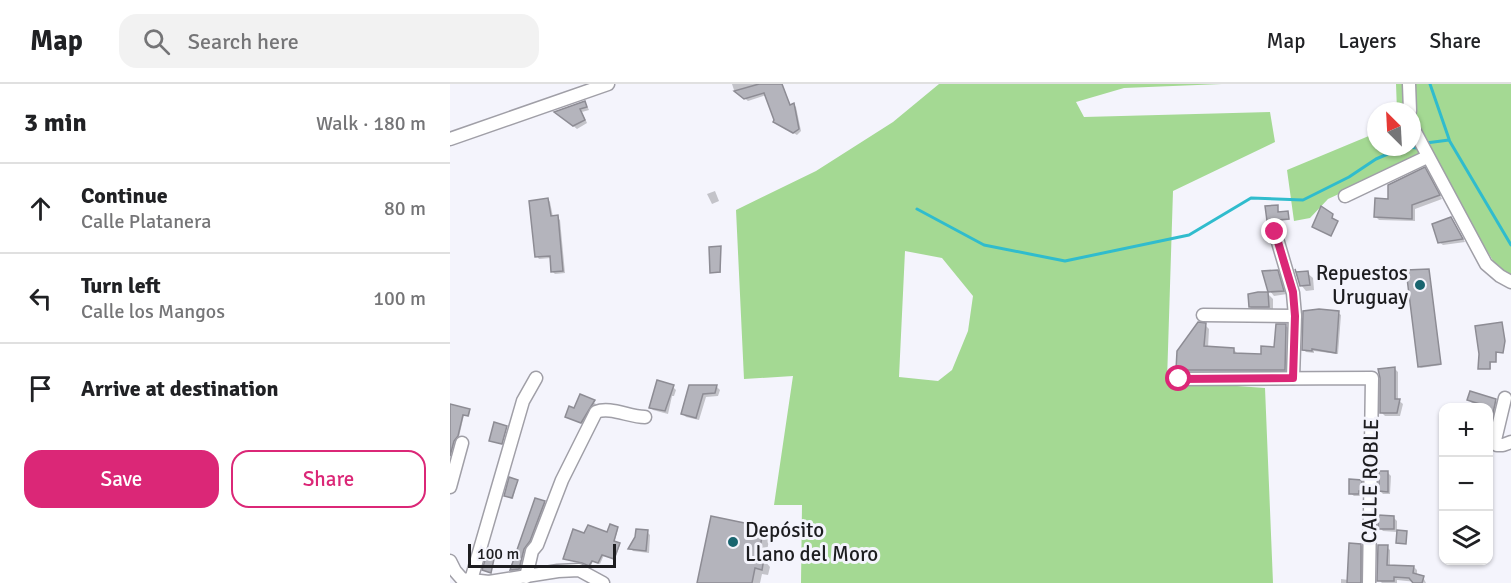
<!DOCTYPE html>
<meta charset="utf-8">
<style>
:root{--surface:#fff;--page:#f2f2f2;--text:#202124;--muted:#757577;--line:#e0e0e0;--accent:#db2777}
body{margin:0;font-family:Signika,sans-serif;background:var(--page);color:var(--text)}
.controls{position:absolute;right:18px;bottom:18px;display:grid;overflow:hidden;border-radius:12px;box-shadow:0 2px 4px #0004}
.controls button{width:54px;height:54px;display:grid;place-items:center;padding:0;border:0;border-bottom:2px solid var(--line);background:var(--surface);color:var(--text);font:30px sans-serif}
.compass{position:absolute;left:917px;top:18px;width:54px;height:54px;border-radius:50%;background:var(--surface);box-shadow:0 2px 4px #0004;rotate:336deg}
.scale{position:absolute;left:18px;bottom:15px;width:148px;box-sizing:border-box;padding-left:6px;border:3px solid #1d1d20;border-top:0;font-size:16px;line-height:21px;white-space:nowrap;color:#1d1d20;-webkit-text-stroke:4px #f4f4fc;paint-order:stroke}
.stop{position:absolute;width:18px;height:18px;margin:-14px;border:4px solid #db2777;border-radius:50%;background:#fff}
.stop.end{background:#db2777;border-color:#fff;box-shadow:0 2px 6px #0008}
.list{margin:0;padding:0;list-style:none}
h2{display:flex;justify-content:space-between;align-items:center;height:78px;margin:0;padding:0 24px;font-size:26px}
h2 small{font-size:20px;font-weight:400;color:var(--muted)}
.list li{display:grid;grid-template-columns:39px 1fr auto;gap:18px;align-items:center;box-sizing:border-box;height:90px;padding:0 24px;border-top:2px solid var(--line)}
.list b{display:block;font-size:22px;white-space:nowrap}
.list p{margin:0;font-size:20px;white-space:nowrap;color:var(--muted)}
.list em{font-size:20px;font-style:normal;color:var(--muted)}
.actions{display:flex;gap:12px;padding:18px 24px}
.actions a{flex:1;padding:14px 0;border:2px solid var(--accent);border-radius:18px;text-align:center;font-size:21px;color:var(--accent)}
.actions .main{background:var(--accent);color:#fff}
.icon{flex:none;width:33px;height:33px;fill:none;stroke:currentColor;stroke-width:2;stroke-linecap:round;stroke-linejoin:round}
.map{position:relative;flex:none;width:1061px;height:499px;overflow:hidden}
header{display:flex;align-items:center;gap:36px;box-sizing:border-box;height:84px;padding:0 30px;background:var(--surface);border-bottom:2px solid var(--line)}
header strong{font-size:28px}
nav{display:flex;gap:33px;margin-inline-start:auto;font-size:21px}
.search{width:420px;height:54px;background:var(--page);display:flex;align-items:center;gap:15px;box-sizing:border-box;padding:0 21px;border-radius:18px;color:var(--muted);font-size:22px}
main{display:flex}
aside{flex:1;background:var(--surface)}
.map>svg:first-child{display:block}
</style>
<header>
<strong>Map</strong>
<div class="search"><svg class="icon" aria-label="search" viewBox="0 0 24 24"><circle cx="10" cy="10" r="6"/><path d="M15 15l6 6"/></svg>Search here</div>
<nav><a>Map</a><a>Layers</a><a>Share</a></nav>
</header>
<main>
<aside>
<h2>3 min<small>Walk · 180 m</small></h2>
<ul class="list">
<li><svg class="icon" aria-label="ahead" viewBox="0 0 24 24"><path d="M12 20V5M6 11l6-6 6 6"/></svg><div><b>Continue</b><p>Calle Platanera</p></div><em>80 m</em></li>
<li><svg class="icon" aria-label="left" viewBox="0 0 24 24"><path d="M17 20v-9H6M10 6l-5 5 5 5"/></svg><div><b>Turn left</b><p>Calle los Mangos</p></div><em>100 m</em></li>
<li><svg class="icon" aria-label="arrive" viewBox="0 0 24 24"><path d="M6 21V4h12l-3 4 3 4H6"/></svg><div><b>Arrive at destination</b></div></li>
</ul>
<div class="actions"><a class="main">Save</a><a>Share</a></div>
</aside>
<div class="map">
<svg width="1061" height="499" viewBox="0 0 1061 499">
<rect width="100%" height="100%" fill="#f4f4fc"/>
<!-- green -->
<g fill="#a4d993" fill-rule="evenodd">
<path d="M489,0H772L674,4L626,18L634,33L820,28L825,58L723,107L717,297L815,304L823,499H351L352,421H324L343,292L294,295L286,126L366,87L443,38ZM455,167L492,174L523,212L518,247L502,286L488,297L449,293Z"/>
<path d="M946,0H1061V191L1048,185L978,69L878,115L860,134L844,137L837,86L926,49V63H962V27H947Z"/>
</g>
<!-- shadow -->
<g fill="#0003">
<path d="M282,0H325L332,2L341,22L344,21L346,23L351,47L347,51L327,40L316,11L298,17L284,6Z"/>
<path d="M135,18L139,26L132,28L137,39L127,45L109,30Z"/>
<path d="M978,88L992,115L965,125V137L929,136L925,132L940,117Z"/>
<path d="M265,107L269,117L262,120L257,110Z"/>
<path d="M98,115L100,118L103,133H107L110,136L115,189L105,190L102,187L101,174L89,175L87,172Z"/>
<path d="M827,122L829,129H839V136L818,137Z"/>
<path d="M1001,135L1015,158L993,161L989,158Z"/>
<path d="M270,164L271,189H262L261,188Z"/>
<path d="M827,188L831,192L837,210L824,212L820,207Z"/>
<path d="M979,188L991,281L971,284L969,283Z"/>
<path d="M857,189L863,194L864,206L856,207L851,201Z"/>
<path d="M818,210L823,215V228H805L800,223Z"/>
<path d="M888,229L891,231L888,270L864,267V269L856,268L854,266Z"/>
<path d="M755,241L759,245L758,264L783,265L787,269L813,272L825,264L836,242L840,246L839,290H732L728,285Z"/>
<path d="M1052,241L1055,259L1053,269H1047L1046,278H1041V285H1030Z"/>
<path d="M945,285L948,288V316L953,320L950,332H935L931,328Z"/>
<path d="M223,303L226,306L224,312H222L218,330L203,326L200,323Z"/>
<path d="M240,303H267L270,306L268,312L256,313L249,336L236,333L233,330Z"/>
<path d="M131,312L146,320L133,340L117,332L125,326Z"/>
<path d="M1019,316H1045L1050,321L1043,348L1038,347V324L1023,320Z"/>
<path d="M0,322L20,328L19,333L14,331L9,353L5,358L0,375Z"/>
<path d="M938,389L941,392L940,410H933L930,407Z"/>
<path d="M67,397L63,415L57,413L56,412Z"/>
<path d="M912,397L915,400V410H911V412H904L900,409Z"/>
<path d="M94,418L97,420L71,487L63,488L61,486L80,435Z"/>
<path d="M944,434L947,437V448L933,447L930,444Z"/>
<path d="M167,444L168,445L164,459L170,461L165,475L154,471L150,480L143,477L141,482L115,474L135,451L158,450Z"/>
<path d="M313,444L320,451L315,477L320,483L318,491L312,490L310,499H248Z"/>
<path d="M197,448L200,451L199,469L183,467L180,464Z"/>
<path d="M911,461L915,465L914,499H891V495L899,496Z"/>
<path d="M937,463L940,466V482L964,483L967,486V492L973,493L976,499L947,496V499H932L929,496Z"/>
</g>
<g fill="none" stroke-linecap="round" stroke-linejoin="round">
<!-- stream -->
<g stroke="#30bccd" stroke-width="3">
<path d="M980,0L999,55"/>
<path d="M976,59L999,56L1061,161"/>
<path d="M958,63L967,64"/>
<path d="M467,125L534,161L615,177L739,151L801,114L853,116L899,93L926,75L954,63"/>
</g>
</g>
<!-- building -->
<g fill="#b4b4bc" stroke="#8d8c94" stroke-width="1.5">
<path d="M309,0H332L340,21L344,19L349,45L343,49L323,38L324,36L314,9L294,15L284,7Z"/>
<path d="M135,17L137,23L130,25L135,36L123,42L104,28Z"/>
<path d="M975,83L990,111L962,121V135L924,133L925,114L938,115V101Z"/>
<path d="M98,114L101,132L108,131L113,187L101,188L100,172L85,173L79,117Z"/>
<path d="M828,121V128L838,127L839,135L817,137L815,122Z"/>
<path d="M871,122L883,130L882,134L888,137L881,152L862,143Z"/>
<path d="M1001,133L1013,155L988,159L982,140Z"/>
<path d="M271,162L270,188L260,189L259,163Z"/>
<path d="M845,185L846,188L858,187L860,201L850,202Z"/>
<path d="M979,185L991,280L968,283L956,186Z"/>
<path d="M828,186L834,207L818,208L812,187Z"/>
<path d="M808,208H818L819,223H799L798,210Z"/>
<path d="M869,225L889,227L886,269L862,265V267L852,266L853,227Z"/>
<path d="M748,238L756,239L754,262L784,264V269L811,270V262L824,263L826,240H836L835,286H726L727,267Z"/>
<path d="M1052,238L1055,257L1053,269L1046,268V278H1040V285H1028L1029,270L1025,242Z"/>
<path d="M945,283V315H950L947,329H930V294L928,285Z"/>
<path d="M207,296L224,301L215,327L199,324Z"/>
<path d="M239,301H267L265,309L253,310L246,334L231,330Z"/>
<path d="M1020,307L1046,315L1040,343L1038,324H1032L1033,321L1017,316Z"/>
<path d="M130,310L145,316L131,339L115,333L119,322L124,324Z"/>
<path d="M0,320L20,325L18,332L13,331L8,352L4,357L0,372Z"/>
<path d="M44,338L57,342L52,360L39,357Z"/>
<path d="M929,387H938V408L929,407Z"/>
<path d="M59,393L68,396L62,414L54,412Z"/>
<path d="M899,395L912,396V407H909V410H899Z"/>
<path d="M85,414L95,417L80,457L74,465L69,485L60,486Z"/>
<path d="M928,431L944,432V445H928Z"/>
<path d="M261,432L314,443L308,473L314,474L312,486L305,484L302,499H247Z"/>
<path d="M160,440L168,443L164,457L170,459L164,475L152,471L148,479L142,477L139,482L132,479L113,475L123,445L134,449L138,441L157,448Z"/>
<path d="M186,445L198,446L196,467L178,465L185,453Z"/>
<path d="M947,446L957,447L956,460L946,459Z"/>
<path d="M899,459L911,460V499H897Z"/>
<path d="M928,461H938L937,481L964,482L963,489L974,492L972,499H963L959,494L944,493V497H927Z"/>
<path d="M36,473L44,475L41,489L32,486Z"/>
</g>
<g fill="none" stroke-linecap="round" stroke-linejoin="round">
<defs>
<g id="minor">
<path d="M959,0L960,27"/>
<path d="M962,42L1036,180L1050,192L1061,198"/>
<path d="M0,55L158,0"/>
<path d="M895,112L977,73"/>
<path d="M825,148L843,209L845,232L843,294"/>
<path d="M753,231L845,232"/>
<path d="M729,295L922,294L919,499"/>
<path d="M1055,314L1045,356L1047,361H1053L1061,358"/>
<path d="M0,403L12,359"/>
<path d="M0,477L5,487L12,495L39,498L108,487L129,486L153,499"/>
<path d="M76,493L82,467L87,461L112,396L146,328C160,322 179,333 195,333"/>
<path d="M21,496L73,317L86,294"/>
</g>
</defs>
<!-- minor casing -->
<use href="#minor" stroke="#a09fa7" stroke-width="15"/>
<!-- minor -->
<use href="#minor" stroke="#fff" stroke-width="12"/>
</g>
<g fill="none" stroke-linecap="round" stroke-linejoin="round">
<!-- route -->
<path stroke="#db2777" stroke-width="8" d="M729,295L843,294L845,232L843,208L825,148"/>
</g>
<!-- markers -->
<g fill="#19656f" stroke="#f4f4fc" stroke-width="2">
<circle cx="970" cy="201" r="6"/>
<circle cx="283" cy="458" r="6"/>
</g>
<g text-anchor="middle" stroke-width="6" stroke-linejoin="round" paint-order="stroke">
<!-- poi labels -->
<g font-size="21" fill="#1d1d20" stroke="#f4f4fc" text-anchor="end">
<text x="958" y="196">Repuestos<tspan x="958" dy="24">Uruguay</tspan></text>
<text x="295" y="453" text-anchor="start">Depósito<tspan x="295" dy="24">Llano del Moro</tspan></text>
</g>
<!-- street labels -->
<g font-size="21" fill="#1d1d20" stroke="#f4f4fc">
<text transform="translate(920 397) rotate(-89)" y="7">CALLE ROBLE</text>
</g>
</g>
</svg>
<div class="controls">
<button>+</button>
<button>−</button>
<button><svg class="icon" aria-label="layers" viewBox="0 0 24 24"><path d="M12 4l9 5-9 5-9-5zM3 14l9 5 9-5"/></svg></button>
</div>
<svg class="compass" viewBox="-18 -18 36 36"><path d="M0-13l5 13h-10z" fill="#e53935"/><path d="M0 13l5-13h-10z" fill="#757577"/></svg>
<div class="scale">100 m</div>
<div class="stop" style="left:729px;top:295px"></div>
<div class="stop end" style="left:825px;top:148px"></div>
</div>
</main>
